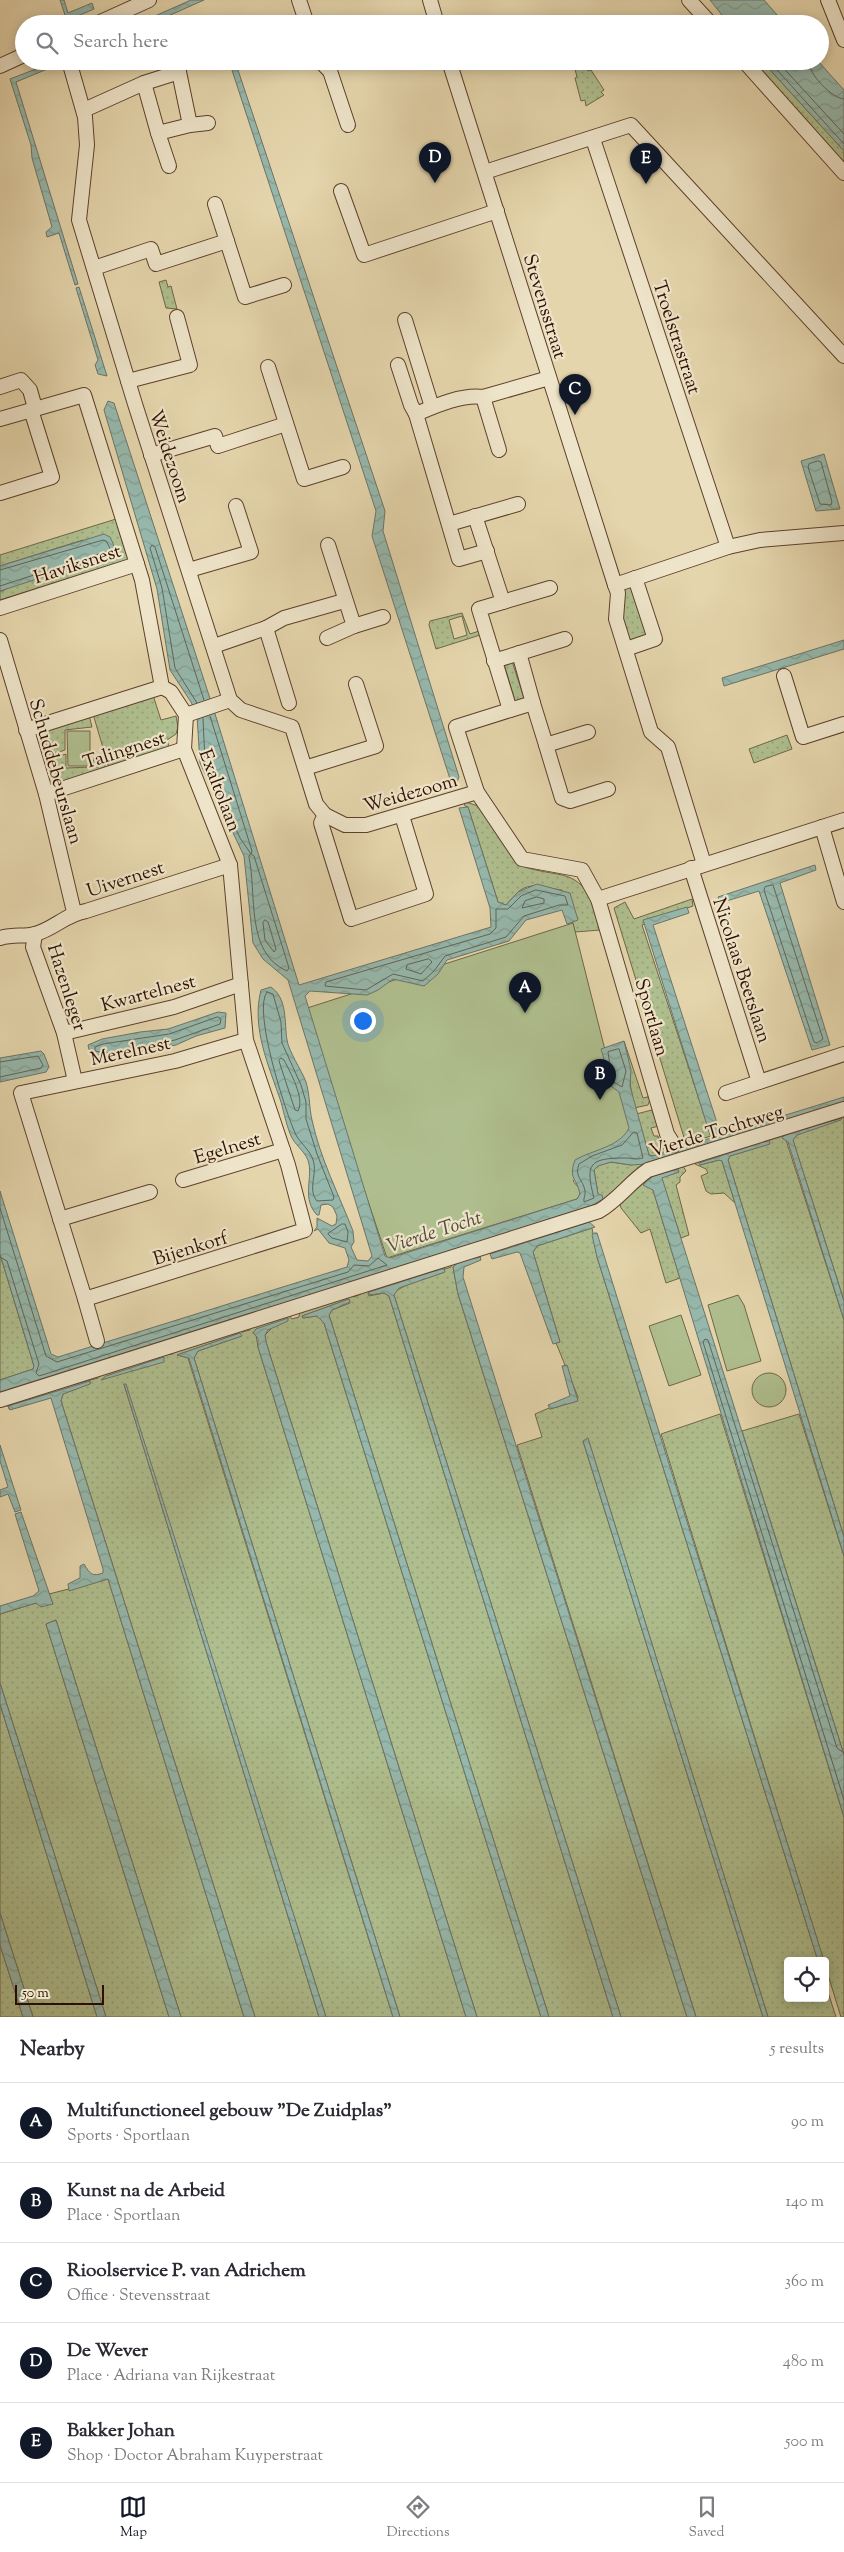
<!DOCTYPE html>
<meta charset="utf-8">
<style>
:root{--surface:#fff;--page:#f2f2f3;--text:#2b2b33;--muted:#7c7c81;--line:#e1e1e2;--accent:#111827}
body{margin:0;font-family:"Sorts Mill Goudy",serif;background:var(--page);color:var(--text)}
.controls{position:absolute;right:15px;bottom:15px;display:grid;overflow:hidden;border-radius:5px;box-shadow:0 2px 12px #0003}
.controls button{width:45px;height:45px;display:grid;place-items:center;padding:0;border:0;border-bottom:1px solid var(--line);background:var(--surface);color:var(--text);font:25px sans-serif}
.scale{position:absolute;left:15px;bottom:12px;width:89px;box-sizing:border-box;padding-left:5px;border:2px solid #2f0f01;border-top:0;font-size:14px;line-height:18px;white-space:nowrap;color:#2f0f01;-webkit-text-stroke:4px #eee4c9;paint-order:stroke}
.you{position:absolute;left:362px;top:1020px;width:18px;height:18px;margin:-12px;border:4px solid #fff;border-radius:50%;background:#1a73e8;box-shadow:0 0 0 8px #1a73e833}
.badge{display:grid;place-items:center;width:32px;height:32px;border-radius:50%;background:var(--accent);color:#fff;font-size:16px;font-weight:700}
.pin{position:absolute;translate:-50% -41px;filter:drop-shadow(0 1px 2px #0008)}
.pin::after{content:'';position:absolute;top:26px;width:18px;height:15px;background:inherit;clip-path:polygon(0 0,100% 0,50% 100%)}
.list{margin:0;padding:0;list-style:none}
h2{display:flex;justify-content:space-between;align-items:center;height:65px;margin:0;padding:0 20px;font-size:21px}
h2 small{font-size:16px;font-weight:400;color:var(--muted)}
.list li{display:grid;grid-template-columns:32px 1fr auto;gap:15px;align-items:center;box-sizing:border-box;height:80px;padding:0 20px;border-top:1px solid var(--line)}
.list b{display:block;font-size:19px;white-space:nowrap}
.list p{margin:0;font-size:16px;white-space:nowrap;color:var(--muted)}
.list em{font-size:16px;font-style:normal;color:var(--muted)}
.icon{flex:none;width:28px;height:28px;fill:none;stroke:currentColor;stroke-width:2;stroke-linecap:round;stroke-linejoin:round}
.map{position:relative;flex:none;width:844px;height:2017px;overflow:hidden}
.search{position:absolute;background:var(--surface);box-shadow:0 2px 12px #0003;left:15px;right:15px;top:15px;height:55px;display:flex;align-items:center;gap:12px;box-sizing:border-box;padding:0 18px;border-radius:28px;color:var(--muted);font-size:19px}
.sheet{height:465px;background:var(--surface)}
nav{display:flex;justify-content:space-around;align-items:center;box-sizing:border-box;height:70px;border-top:1px solid var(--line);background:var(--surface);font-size:14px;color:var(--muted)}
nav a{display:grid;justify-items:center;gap:2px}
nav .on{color:var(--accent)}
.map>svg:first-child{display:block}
</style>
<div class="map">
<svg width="844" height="2017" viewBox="0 0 844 2017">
<defs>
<pattern id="green-dots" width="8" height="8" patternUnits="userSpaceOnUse" patternTransform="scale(1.25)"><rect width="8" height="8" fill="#afbe8e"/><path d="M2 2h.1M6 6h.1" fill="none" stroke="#97a279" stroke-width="1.8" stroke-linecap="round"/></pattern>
<pattern id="water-waves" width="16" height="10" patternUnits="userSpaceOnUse" patternTransform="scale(1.25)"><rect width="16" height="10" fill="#96b8ac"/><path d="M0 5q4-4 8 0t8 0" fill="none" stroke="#829d92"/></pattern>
</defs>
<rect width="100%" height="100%" fill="#e5d5ac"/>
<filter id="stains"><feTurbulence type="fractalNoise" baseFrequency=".004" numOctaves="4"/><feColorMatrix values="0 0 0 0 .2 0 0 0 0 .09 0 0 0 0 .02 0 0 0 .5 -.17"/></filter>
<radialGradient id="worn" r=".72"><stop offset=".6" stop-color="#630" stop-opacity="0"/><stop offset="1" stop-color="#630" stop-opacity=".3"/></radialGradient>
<!-- green -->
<g fill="url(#green-dots)" stroke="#6f6648" fill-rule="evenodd">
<path d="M749,61H762L844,151V168Z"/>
<path d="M580,64L584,65L588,71L591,70L604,90L601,92L604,95L586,106L585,100L581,101L575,78L577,77L575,69Z"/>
<path d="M166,280L168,287L171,286L177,309L166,308L159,282Z"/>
<path d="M116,519L129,562L0,603V591H3L83,540L0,566V555Z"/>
<path d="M634,584L648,636L628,643L621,619L623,589Z"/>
<path d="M462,613L470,634L479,631L480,635L436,649L429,625L430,621ZM462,616L467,635L454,639L449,620Z"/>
<path d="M512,661L524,698L515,701L504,664Z"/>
<path d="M153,695L161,720L176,716L178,727L176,734L167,740L170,750L109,768L93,714Z"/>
<path d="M89,715L92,727L65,730V750L50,755L42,730Z"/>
<path d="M787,735L792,749L754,763L749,749Z"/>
<path d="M66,754V768L92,767L94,758L102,755L106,770L59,784L51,759Z"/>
<path d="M463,801L478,806L520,865C534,871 548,872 562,875C589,881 595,907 600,930L575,932L562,890C547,889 530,880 517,893C513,897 510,901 506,905L498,902L468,807L465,806Z"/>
<path d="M692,899L693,906L642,925L711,1136L686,1144L614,908L625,902L634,919Z"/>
<path d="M624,1041L643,1098L651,1096L648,1105L634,1108C629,1085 630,1065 624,1041Z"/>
<path d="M652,1110L655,1112L659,1126L651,1128L654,1136H658L662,1149L672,1146L674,1150L653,1156L649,1155L636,1114Z"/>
<path d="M844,1116V1301L793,1140L797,1135L842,1118L811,1127L786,1140L844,1320V1537L728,1160L730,1156L769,1144V1141L700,1165L719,1160L722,1161L735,1203L724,1193L711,1194L706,1191L701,1176L708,1173L706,1169L695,1164L696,1161Z"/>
<path d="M676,1154V1157L604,1205L347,1284L591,1206L598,1195L594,1170L597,1166L611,1162L631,1165Z"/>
<path d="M683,1166L686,1171L680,1177V1182L676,1185L689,1235L681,1238L661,1177L679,1172L660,1173L653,1190L680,1278L666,1283L650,1229L641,1233L621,1208L620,1204L641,1178Z"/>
<path d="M592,1228L597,1257L818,1961H788V1998H825V1983L836,2017H768L588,1439L583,1441L763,2017H696L517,1445L542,1437L535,1414L549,1408L550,1409L577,1401L578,1397L556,1343L560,1342L533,1252L537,1246Z"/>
<path d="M478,1253L481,1257L460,1261L453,1267L458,1294L687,2017H621L394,1295C396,1285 434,1277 444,1272V1269L368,1293L369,1296L384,1293L389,1296L613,2017H549L329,1315L332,1310L350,1303L349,1299L302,1316L303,1318L317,1316L324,1323L541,2017H477L266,1342L265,1335L272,1328L256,1335L258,1347L466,2017H400L194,1358L198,1351L241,1336L240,1333L177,1355L188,1358L393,2017H326L124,1384L319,2017H255L61,1401L63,1394L91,1383L8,1406L10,1410L7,1405L11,1400L91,1380L98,1378L102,1371L163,1355L173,1354L175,1351L239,1331L242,1332L250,1330L251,1326L288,1314L292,1319L299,1317L300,1311L349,1295L354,1297L361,1294V1291L438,1265L445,1269L451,1267V1264Z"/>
<path d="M0,1254L34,1366L33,1369L0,1380Z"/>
<path d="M720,1414L844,1817V2017H841L661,1434Z"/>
<path d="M799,1414L844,1556V1755L742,1431Z"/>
<path d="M108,1579L244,2017H181L56,1620L46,1624L169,2017H106L0,1683V1614L36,1603L53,1604L49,1594Z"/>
<path d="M0,1704L97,2017H33L0,1913Z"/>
<path d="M0,1945L23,2017H0Z"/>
</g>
<!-- pitch -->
<g fill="#afbe8e" stroke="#6f6648">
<path d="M67,731H90V766H68Z"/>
<path d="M573,923L604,1046L637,1138L573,1181L579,1188L580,1194L577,1199L387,1258L304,1009Z"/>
<path d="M738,1295L744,1305L761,1361L727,1371L708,1305Z"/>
<path d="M681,1315L701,1375L669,1386L649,1326Z"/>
<circle cx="769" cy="1390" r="17"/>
</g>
<!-- water -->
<g fill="url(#water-waves)" stroke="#6d7468">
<path d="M60,0H64L68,13L92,3L94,9L59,24H47L65,15Z"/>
<path d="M191,0H204L150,24H137Z"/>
<path d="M710,0H764L785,24H729Z"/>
<path d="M229,61H235L385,511L383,531L459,777L457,782H451L372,536L376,511Z"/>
<path d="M762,61H818L844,90V151Z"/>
<path d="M54,62L57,65L16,82L78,284L75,285L59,233L47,237L46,232L52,227L32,158L31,145L10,79Z"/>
<path d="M79,287L107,376L98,374L95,365L98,360L76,288Z"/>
<path d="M108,401L114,403L216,717L299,985L491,927L490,908L459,808L468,807L498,902L506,905L518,892L537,884L570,893L578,920L567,924L562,910L526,920L509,941L447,960L438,974L424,986L393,979L378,990L367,995L310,991L305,996L385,1256L390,1258L577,1199L580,1194C577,1178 568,1179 575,1160C592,1150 620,1147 629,1128L619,1092L603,1080L598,1071L606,1066L601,1049L624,1041L631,1070L630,1086L649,1155L653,1156L711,1138L643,920L687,907L689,913L653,925L721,1135L844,1097V1103L649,1164L631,1165L611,1162L598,1166L594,1170L598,1194L602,1195L603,1199L591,1206L0,1393V1380L33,1369L34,1366L0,1254V1191L51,1354L58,1357L347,1267L349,1260L345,1248L329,1243L318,1229L314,1231L317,1227V1218L332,1226L336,1224L337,1216L333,1207L328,1204L321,1205L319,1215H317C302,1199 312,1180 309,1164C307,1153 297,1147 292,1138C287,1128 284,1113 281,1102C269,1066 251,1028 261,990L271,987C288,999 284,1022 287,1040C289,1052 301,1069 306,1082C310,1095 309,1107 312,1120C320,1158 339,1195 353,1231L354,1242L351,1247L357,1260L368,1261L372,1256L288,980L263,959L253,943L244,856L200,763L197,716L191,702L170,670L157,589L104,410Z"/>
<path d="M824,454L840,509L816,511L801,461Z"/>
<path d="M104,534L110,537L116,550L114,554L0,591V566Z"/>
<path d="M844,640V649L724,686L722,678Z"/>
<path d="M815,865L816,870L780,883L830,1045L812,1050L759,891L720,903L718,897Z"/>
<path d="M218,1012L226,1013L225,1028L196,1036L176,1045L105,1058H95L90,1054L88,1045L102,1039L140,1032L168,1029Z"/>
<path d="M41,1051L44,1054L49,1067L46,1072L0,1082V1058Z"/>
<path d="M842,1118L841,1120L797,1135L793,1140L844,1301V1320L788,1142L782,1138L785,1134Z"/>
<path d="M769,1140L770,1144L730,1156L728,1160L844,1537V1556L722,1161L719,1160L700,1165L699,1163Z"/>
<path d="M678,1169L679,1172L662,1178L844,1755V1817L653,1190L643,1185L653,1176Z"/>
<path d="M589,1222L595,1227L537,1246L533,1252L560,1342L553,1344L520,1253L517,1252L492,1259L490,1254Z"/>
<path d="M594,1233H597L824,1961H818L597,1257L592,1235Z"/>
<path d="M476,1257H480L481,1260L464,1267L463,1277L696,2017H687L458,1294L453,1267L460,1261Z"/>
<path d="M441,1269H444L445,1272L399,1288L394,1295L621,2017H613L389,1296L384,1293L368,1295L369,1292Z"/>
<path d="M349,1299L350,1302L332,1310L329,1315L549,2017H541L324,1323L317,1316L303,1318L302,1316Z"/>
<path d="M288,1318V1321L268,1330L265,1335L266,1342L477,2017H466L258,1347V1338L253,1333L256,1329Z"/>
<path d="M240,1333L242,1336L198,1351L194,1358L400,2017H393L189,1358L177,1355Z"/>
<path d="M164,1357V1362L101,1380L106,1376Z"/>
<path d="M567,1365L578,1401L550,1409L548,1405L570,1396L562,1366Z"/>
<path d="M90,1381V1384L63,1394L61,1401L255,2017H244L108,1579L69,1591L68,1584L80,1578V1566L84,1564C90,1574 92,1577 103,1573V1569L51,1398L10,1410L8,1406Z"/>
<path d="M124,1384H126L326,2017H319Z"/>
<path d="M588,1438L768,2017H763L583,1441Z"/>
<path d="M0,1445L21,1510L15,1512L8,1494L0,1497V1490L8,1487L0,1461Z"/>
<path d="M21,1512L53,1604L41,1607L36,1603L0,1614V1606L33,1596L39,1591L15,1514Z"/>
<path d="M56,1620L181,2017H169L46,1624Z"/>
<path d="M0,1683L106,2017H97L0,1704Z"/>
<path d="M0,1913L33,2017H23L0,1945Z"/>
</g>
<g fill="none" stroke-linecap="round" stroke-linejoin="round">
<!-- shore -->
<g stroke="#626456" stroke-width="1">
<path d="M769,61L844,144"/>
<path d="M777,61L844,134"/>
<path d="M808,61C809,74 831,98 844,99"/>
<path d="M818,461L821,462L832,502L831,505L820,504L808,467L809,464Z"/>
<path d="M0,570L103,540L106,541L110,548L108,551L0,586"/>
<path d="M197,703L175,668L162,588L150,548L152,545L155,547L204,700"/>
<path d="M203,718L205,762L240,838L251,854L252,851L210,716"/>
<path d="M251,854L254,856L289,968L287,971C245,953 257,894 249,857Z"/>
<path d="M773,885L823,1039L817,1043L814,1042L764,890L765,887Z"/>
<path d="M536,890L565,896L568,905H559L524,916L506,937L445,956L434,971L423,981L393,974L366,990L325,986L326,982L490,934L496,928V909H508L521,896Z"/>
<path d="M537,897L544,899V903L522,908L525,901Z"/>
<path d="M265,920L268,922L276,949L274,952L265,940L263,923Z"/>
<path d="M429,959L432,962L421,974L406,969L407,965Z"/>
<path d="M267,992L273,994L281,1022L282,1043L301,1085L306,1102V1119L317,1154L334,1197L333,1200L317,1201C307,1189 318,1174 313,1160C310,1150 301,1144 296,1135C286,1114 252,1009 267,992Z"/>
<path d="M218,1017L221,1019L220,1024L175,1040L105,1053L95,1051V1047L103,1044L169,1034Z"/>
<path d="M619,1049L626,1071L622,1087L607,1078L605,1073L610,1066L608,1052Z"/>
<path d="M281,1058L284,1060C290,1072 305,1098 298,1111L295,1110L279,1061Z"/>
<path d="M0,1062L38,1056L43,1065L41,1068L0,1077"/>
<path d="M634,1132L637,1133L643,1158C636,1160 632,1158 625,1158C589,1158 585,1164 594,1198L584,1202C583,1198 586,1195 585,1191C583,1179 574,1177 579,1164L592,1156L622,1145Z"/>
<path d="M0,1208L46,1356L57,1362L348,1272L354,1265L369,1266L378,1258L387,1265L39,1376L36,1373L39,1364L7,1261L0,1257"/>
<path d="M342,1224H345L348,1232L347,1242L332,1238L328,1234Z"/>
<path d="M844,1753L837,1748L708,1340L705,1339L703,1342L844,1800"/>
</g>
<defs>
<g id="minor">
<path d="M299,0L307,24"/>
<path d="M430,0L437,24"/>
<path d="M689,0L711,24"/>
<path d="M828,0L844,40"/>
<path d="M96,24L149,0"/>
<path d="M69,61L85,117L87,145L79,220L135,404L230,700L241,710L292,727L316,804L325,815L345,825H366L477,792"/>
<path d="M320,61L330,71L348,125"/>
<path d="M449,61L615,585L618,593L616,619L651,732L668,747L704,864"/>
<path d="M744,61L844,173"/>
<path d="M0,66L24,55"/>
<path d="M144,83L158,133L190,125L179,72"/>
<path d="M84,110L144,83L179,72L177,61"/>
<path d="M190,125L208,123"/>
<path d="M158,133L169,166"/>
<path d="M593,139L728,547"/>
<path d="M485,172L631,125L844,356"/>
<path d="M341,191L364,255L497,211"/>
<path d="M215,204L245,297L284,285"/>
<path d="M94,268L151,249L156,264L227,241"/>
<path d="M405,320L432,407"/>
<path d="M398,365L411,405L416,414C435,406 462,394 483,397L549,378"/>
<path d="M268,367L304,479L343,467"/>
<path d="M128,381L190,365L177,317"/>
<path d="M0,387L21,380L30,390L35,408"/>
<path d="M483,397L499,450"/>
<path d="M416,414L459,559L487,551"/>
<path d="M0,419L84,395L142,580L162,687L171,692L186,715L184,749L230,865L246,1040L288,1165L305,1230L85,1299L21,1093L175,1061L246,1040"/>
<path d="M151,455L215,436L218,446L286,424"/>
<path d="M0,493L52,477L31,410"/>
<path d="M475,516L503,602"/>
<path d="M449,524L518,504"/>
<path d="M189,570L251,552L236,506"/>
<path d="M615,585L728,547L760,540L844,533"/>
<path d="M550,588L479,609L510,710L456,727L477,792L522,859L582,870L598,899L844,820"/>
<path d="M0,608L137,564"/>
<path d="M354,626L383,617"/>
<path d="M266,628L289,703"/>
<path d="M327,638L354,626L328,545"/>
<path d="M0,640L46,794L74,912"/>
<path d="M214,646L266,628L284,618L344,601"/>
<path d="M626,649L655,639L635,578"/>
<path d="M494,661L565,639"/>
<path d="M784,676L803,737L844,724"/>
<path d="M533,703L546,745L588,732"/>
<path d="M510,710L533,703L519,653"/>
<path d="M186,715L230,700"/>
<path d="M26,730L162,687"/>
<path d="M546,745L562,798L570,801L608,789"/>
<path d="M305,768L376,746L356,684"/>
<path d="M46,794L184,749"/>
<path d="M325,815L321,823L351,919L426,894L403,819"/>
<path d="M822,827L844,902"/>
<path d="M691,868L759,1082L844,1054"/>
<path d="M598,899L667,1134L674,1145"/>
<path d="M35,934L33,947L64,1033L75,1081"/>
<path d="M0,938C13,934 24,937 35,934C54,929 66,914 86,911L230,865"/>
<path d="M64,1033L174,1007L241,984"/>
<path d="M726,1093L759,1082"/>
<path d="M183,1180L283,1150"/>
<path d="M60,1219L150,1192"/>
<path d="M85,1299L97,1341"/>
<path d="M0,1400L599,1211C618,1200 630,1182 648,1170L844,1109"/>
</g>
</defs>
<!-- minor casing -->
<use href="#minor" stroke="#5c402c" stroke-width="16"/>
<!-- minor -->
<use href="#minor" stroke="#eee4c9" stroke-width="14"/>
</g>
<g text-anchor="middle" stroke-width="4.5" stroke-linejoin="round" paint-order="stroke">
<!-- street labels -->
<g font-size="19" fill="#2f0f01" stroke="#eee4c9">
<text transform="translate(546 306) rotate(73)" y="7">Stevensstraat</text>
<text transform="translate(678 337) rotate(72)" y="7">Troelstrastraat</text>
<text transform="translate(171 456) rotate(72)" y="7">Weidezoom</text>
<text transform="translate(77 563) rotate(-18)" y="7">Haviksnest</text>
<text transform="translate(124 749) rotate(-18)" y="7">Talingnest</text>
<text transform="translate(57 771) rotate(74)" y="7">Schuddebeurslaan</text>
<text transform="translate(221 790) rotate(69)" y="7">Exaltolaan</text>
<text transform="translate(410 792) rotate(-16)" y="7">Weidezoom</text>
<text transform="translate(125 878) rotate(-18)" y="7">Uivernest</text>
<text transform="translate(743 970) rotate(72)" y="7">Nicolaas Beetslaan</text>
<text transform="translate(68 987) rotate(72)" y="7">Hazenleger</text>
<text transform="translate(148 992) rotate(-15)" y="7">Kwartelnest</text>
<text transform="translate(653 1017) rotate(74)" y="7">Sportlaan</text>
<text transform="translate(130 1050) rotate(-12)" y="7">Merelnest</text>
<text transform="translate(716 1130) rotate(-17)" y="7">Vierde Tochtweg</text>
<text transform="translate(227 1147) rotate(-17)" y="7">Egelnest</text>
<text transform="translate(190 1247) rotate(-17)" y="7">Bijenkorf</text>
</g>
<!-- water labels -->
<g font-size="20" font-style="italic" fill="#534a3d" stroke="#eee4c9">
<text transform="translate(434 1231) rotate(-18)" y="7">Vierde Tocht</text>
</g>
</g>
<rect width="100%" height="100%" filter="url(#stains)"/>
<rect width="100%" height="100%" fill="url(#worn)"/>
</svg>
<div class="controls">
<button><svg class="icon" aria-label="locate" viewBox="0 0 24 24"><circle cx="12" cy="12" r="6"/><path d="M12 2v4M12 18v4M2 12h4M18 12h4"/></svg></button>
</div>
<div class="scale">50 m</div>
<div class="you"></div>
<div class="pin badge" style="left:525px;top:1013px">A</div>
<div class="pin badge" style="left:600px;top:1100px">B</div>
<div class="pin badge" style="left:575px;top:415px">C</div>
<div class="pin badge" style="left:435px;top:183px">D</div>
<div class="pin badge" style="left:646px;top:184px">E</div>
<div class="search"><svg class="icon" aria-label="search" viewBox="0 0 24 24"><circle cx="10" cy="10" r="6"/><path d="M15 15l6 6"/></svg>Search here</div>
</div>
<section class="sheet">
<h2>Nearby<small>5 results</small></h2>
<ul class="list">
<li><span class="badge">A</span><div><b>Multifunctioneel gebouw &quot;De Zuidplas&quot;</b><p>Sports · Sportlaan</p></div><em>90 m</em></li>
<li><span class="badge">B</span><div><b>Kunst na de Arbeid</b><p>Place · Sportlaan</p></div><em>140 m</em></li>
<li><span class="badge">C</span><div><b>Rioolservice P. van Adrichem</b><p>Office · Stevensstraat</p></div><em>360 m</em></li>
<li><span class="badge">D</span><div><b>De Wever</b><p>Place · Adriana van Rijkestraat</p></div><em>480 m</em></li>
<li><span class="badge">E</span><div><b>Bakker Johan</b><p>Shop · Doctor Abraham Kuyperstraat</p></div><em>500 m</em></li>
</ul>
</section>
<nav>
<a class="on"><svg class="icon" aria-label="map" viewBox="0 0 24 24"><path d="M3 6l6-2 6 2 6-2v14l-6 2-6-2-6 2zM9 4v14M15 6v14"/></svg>Map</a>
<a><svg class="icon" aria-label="directions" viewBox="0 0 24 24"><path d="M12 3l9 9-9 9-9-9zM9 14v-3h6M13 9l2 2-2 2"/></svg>Directions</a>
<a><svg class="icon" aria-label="saved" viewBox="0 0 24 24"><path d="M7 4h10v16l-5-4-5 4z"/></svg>Saved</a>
</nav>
